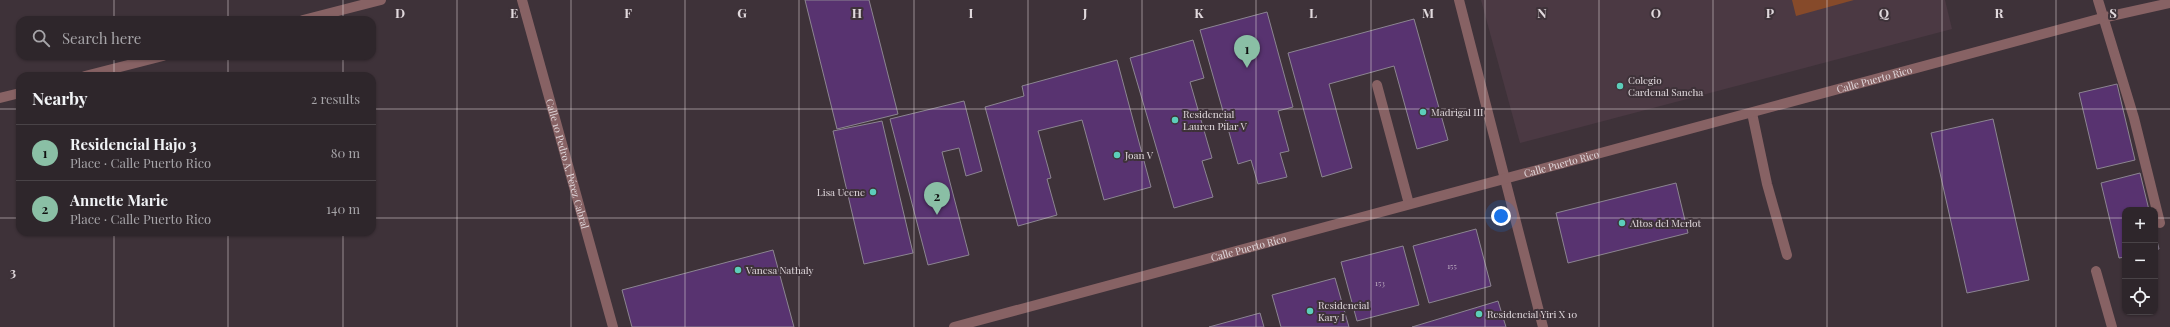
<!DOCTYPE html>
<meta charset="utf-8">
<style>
:root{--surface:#2e262b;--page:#3a3237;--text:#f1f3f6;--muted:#a7a5a9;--line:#494347;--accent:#8abfa5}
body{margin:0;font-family:"Playfair Display",serif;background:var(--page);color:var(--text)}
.controls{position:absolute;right:12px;bottom:12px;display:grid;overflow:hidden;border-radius:8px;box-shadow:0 1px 3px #0004}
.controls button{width:36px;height:36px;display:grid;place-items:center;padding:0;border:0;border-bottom:1px solid var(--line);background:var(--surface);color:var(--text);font:20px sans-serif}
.you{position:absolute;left:1501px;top:216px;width:14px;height:14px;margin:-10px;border:3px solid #fff;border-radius:50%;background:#1a73e8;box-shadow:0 0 0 6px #1a73e833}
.badge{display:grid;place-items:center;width:26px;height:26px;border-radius:50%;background:var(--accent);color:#111;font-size:13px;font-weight:700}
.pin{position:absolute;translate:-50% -33px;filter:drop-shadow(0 1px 2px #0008)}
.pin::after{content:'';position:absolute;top:21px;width:14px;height:12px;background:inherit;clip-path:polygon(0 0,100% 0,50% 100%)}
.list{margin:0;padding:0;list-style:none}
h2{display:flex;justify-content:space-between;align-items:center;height:52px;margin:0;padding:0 16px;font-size:17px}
h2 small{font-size:13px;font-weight:400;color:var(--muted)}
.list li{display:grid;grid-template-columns:26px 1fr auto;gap:12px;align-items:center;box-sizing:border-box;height:56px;padding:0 16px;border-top:1px solid var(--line)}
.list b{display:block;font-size:15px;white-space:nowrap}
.list p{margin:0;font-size:13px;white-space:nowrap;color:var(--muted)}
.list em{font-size:13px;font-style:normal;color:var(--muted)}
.icon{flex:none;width:22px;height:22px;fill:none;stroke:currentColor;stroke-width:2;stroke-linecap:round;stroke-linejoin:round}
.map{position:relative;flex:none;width:2170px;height:327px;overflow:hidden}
.search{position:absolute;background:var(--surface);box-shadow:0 1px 3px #0004;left:16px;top:16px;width:360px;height:44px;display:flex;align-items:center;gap:10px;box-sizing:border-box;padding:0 14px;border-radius:12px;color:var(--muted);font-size:15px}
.panel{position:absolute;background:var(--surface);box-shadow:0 1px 3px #0004;left:16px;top:72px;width:360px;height:164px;border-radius:12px}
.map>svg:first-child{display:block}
</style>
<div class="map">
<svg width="2170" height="327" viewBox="0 0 2170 327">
<rect width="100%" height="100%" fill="#3e3239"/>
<!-- built -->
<path fill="#4b3943" d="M1481,0H1945L1952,29L1520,143Z"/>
<!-- green -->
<path fill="#864a2a" d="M1792,0H1854L1796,16Z"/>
<!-- building -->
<g fill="#583370" stroke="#8c8591">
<path d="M805,0H869L898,114L837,129Z"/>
<path d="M1267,12L1293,107L1278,111L1289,151L1280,153L1287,177L1258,184L1251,160L1238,164L1200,30Z"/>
<path d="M1414,19L1448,140L1417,149L1394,66L1329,84L1352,168L1322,177L1288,53Z"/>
<path d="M1193,40L1204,78L1190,82L1212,158L1202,161L1213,197L1174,208L1130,58Z"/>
<path d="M1117,60L1151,187L1104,200L1082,120L1038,131L1051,178L1047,179L1057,215L1018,226L985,107L1024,96L1022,86Z"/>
<path d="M2117,84L2135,160L2097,169L2079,93Z"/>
<path d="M964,101L982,171L966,176L959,148L942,152L969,255L928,265L890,119Z"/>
<path d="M1993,119L2029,280L1967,293L1931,133Z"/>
<path d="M882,121L913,253L864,264L833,131Z"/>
<path d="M2140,173L2149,210H2125V257L2119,258L2101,183Z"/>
<path d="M1676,183L1688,233L1568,263L1556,213Z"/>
<path d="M1476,229L1491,286L1429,303L1413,246Z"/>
<path d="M2155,233L2159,249L2155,250Z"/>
<path d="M1403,246L1419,305L1357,321L1341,262Z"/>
<path d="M773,250L794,327H632L622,290Z"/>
<path d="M1335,278L1349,327H1281L1272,295Z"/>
<path d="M1498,301L1506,327H1412Z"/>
<path d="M1260,313L1264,327H1209Z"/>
</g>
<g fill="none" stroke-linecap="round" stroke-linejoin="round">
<!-- minor -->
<g stroke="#876264" stroke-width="10">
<path id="s1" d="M522,0L613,327"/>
<path d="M1459,0L1543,327"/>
<path d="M2098,0L2134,118L2160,223"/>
<path d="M303,20L381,0"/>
<path d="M85,76L163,56"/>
<path d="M1377,85L1409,204"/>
<path d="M0,98L20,93"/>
<path d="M1752,113L1767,184L1787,255"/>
<path d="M2096,271L2112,327"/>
<path id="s2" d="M954,327L2102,18L2170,3"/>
</g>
</g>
<!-- grid -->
<path fill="none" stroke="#e1d9dd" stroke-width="1" stroke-opacity="0.55" d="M114,0V20M228,0V20M343,0V20M457,0V327M571,0V327M685,0V327M799,0V327M914,0V327M1028,0V327M1142,0V327M1256,0V327M1371,0V327M1485,0V327M1599,0V327M1713,0V327M1827,0V327M1942,0V327M2056,0V327M114,56V76M228,56V76M343,56V76M0,109H20M372,109H2170M0,218H20M372,218H2125M2155,218H2170M114,232V327M228,232V327M343,232V327"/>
<!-- markers -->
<g fill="#5cceba" stroke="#3e3239" stroke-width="1.5">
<circle cx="1620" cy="86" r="4"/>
<circle cx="1423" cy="112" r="4"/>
<circle cx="1175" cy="120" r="4"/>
<circle cx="1117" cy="155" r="4"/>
<circle cx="873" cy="192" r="4"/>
<circle cx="1622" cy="223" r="4"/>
<circle cx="738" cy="270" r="4"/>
<circle cx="1310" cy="311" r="4"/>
<circle cx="1479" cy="314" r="4"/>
</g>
<g text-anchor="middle" stroke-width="4" stroke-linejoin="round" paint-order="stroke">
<!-- number labels -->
<g font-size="8" fill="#bfb0c2">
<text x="1452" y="269">155</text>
<text x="1380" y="286">153</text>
</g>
<!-- street labels -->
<g font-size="10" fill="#e1d9dd" stroke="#3e3239">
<text dy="4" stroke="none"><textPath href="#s2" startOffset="953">Calle Puerto Rico</textPath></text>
<text dy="4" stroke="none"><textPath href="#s2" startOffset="629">Calle Puerto Rico</textPath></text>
<text dy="4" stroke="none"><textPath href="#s1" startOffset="170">Calle 10 Pedro A. Pérez Cabral</textPath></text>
<text dy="4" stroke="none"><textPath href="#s2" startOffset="305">Calle Puerto Rico</textPath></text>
</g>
<!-- poi labels -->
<g font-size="10" fill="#e1d9dd" stroke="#3e3239" text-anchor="start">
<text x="1628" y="84">Colegio<tspan x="1628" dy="12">Cardenal Sancha</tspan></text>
<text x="1431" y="116">Madrigal III</text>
<text x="1183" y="118">Residencial<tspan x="1183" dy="12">Lauren Pilar V</tspan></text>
<text x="1125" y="159">Joan V</text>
<text x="865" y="196" text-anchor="end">Lisa Ucene</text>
<text x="1630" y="227">Altos del Merlot</text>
<text x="746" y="274">Vanesa Nathaly</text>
<text x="1318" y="309">Residencial<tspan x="1318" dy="12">Kary I</tspan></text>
<text x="1487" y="318">Residencial Yiri X 10</text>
</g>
</g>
<g font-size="13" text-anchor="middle" font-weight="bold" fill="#e1d9dd" stroke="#3e3239" stroke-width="4" stroke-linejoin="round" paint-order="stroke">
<text x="400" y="18">D</text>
<text x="514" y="18">E</text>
<text x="628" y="18">F</text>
<text x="742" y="18">G</text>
<text x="857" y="18">H</text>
<text x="971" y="18">I</text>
<text x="1085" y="18">J</text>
<text x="1199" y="18">K</text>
<text x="1313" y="18">L</text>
<text x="1428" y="18">M</text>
<text x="1542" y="18">N</text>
<text x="1656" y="18">O</text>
<text x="1770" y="18">P</text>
<text x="1884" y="18">Q</text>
<text x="1999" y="18">R</text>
<text x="2113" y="18">S</text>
<text x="13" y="277">3</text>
</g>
</svg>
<div class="controls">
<button>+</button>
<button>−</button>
<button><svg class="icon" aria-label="locate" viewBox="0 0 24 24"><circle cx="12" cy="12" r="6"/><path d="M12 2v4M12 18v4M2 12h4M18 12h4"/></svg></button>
</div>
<div class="you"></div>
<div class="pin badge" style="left:1247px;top:68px">1</div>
<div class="pin badge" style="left:937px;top:215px">2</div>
<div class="search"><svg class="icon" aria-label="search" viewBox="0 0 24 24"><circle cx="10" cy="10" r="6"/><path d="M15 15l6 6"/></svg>Search here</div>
<section class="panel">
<h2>Nearby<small>2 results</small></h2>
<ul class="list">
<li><span class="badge">1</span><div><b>Residencial Hajo 3</b><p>Place · Calle Puerto Rico</p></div><em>80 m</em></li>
<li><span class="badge">2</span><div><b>Annette Marie</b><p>Place · Calle Puerto Rico</p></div><em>140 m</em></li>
</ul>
</section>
</div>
